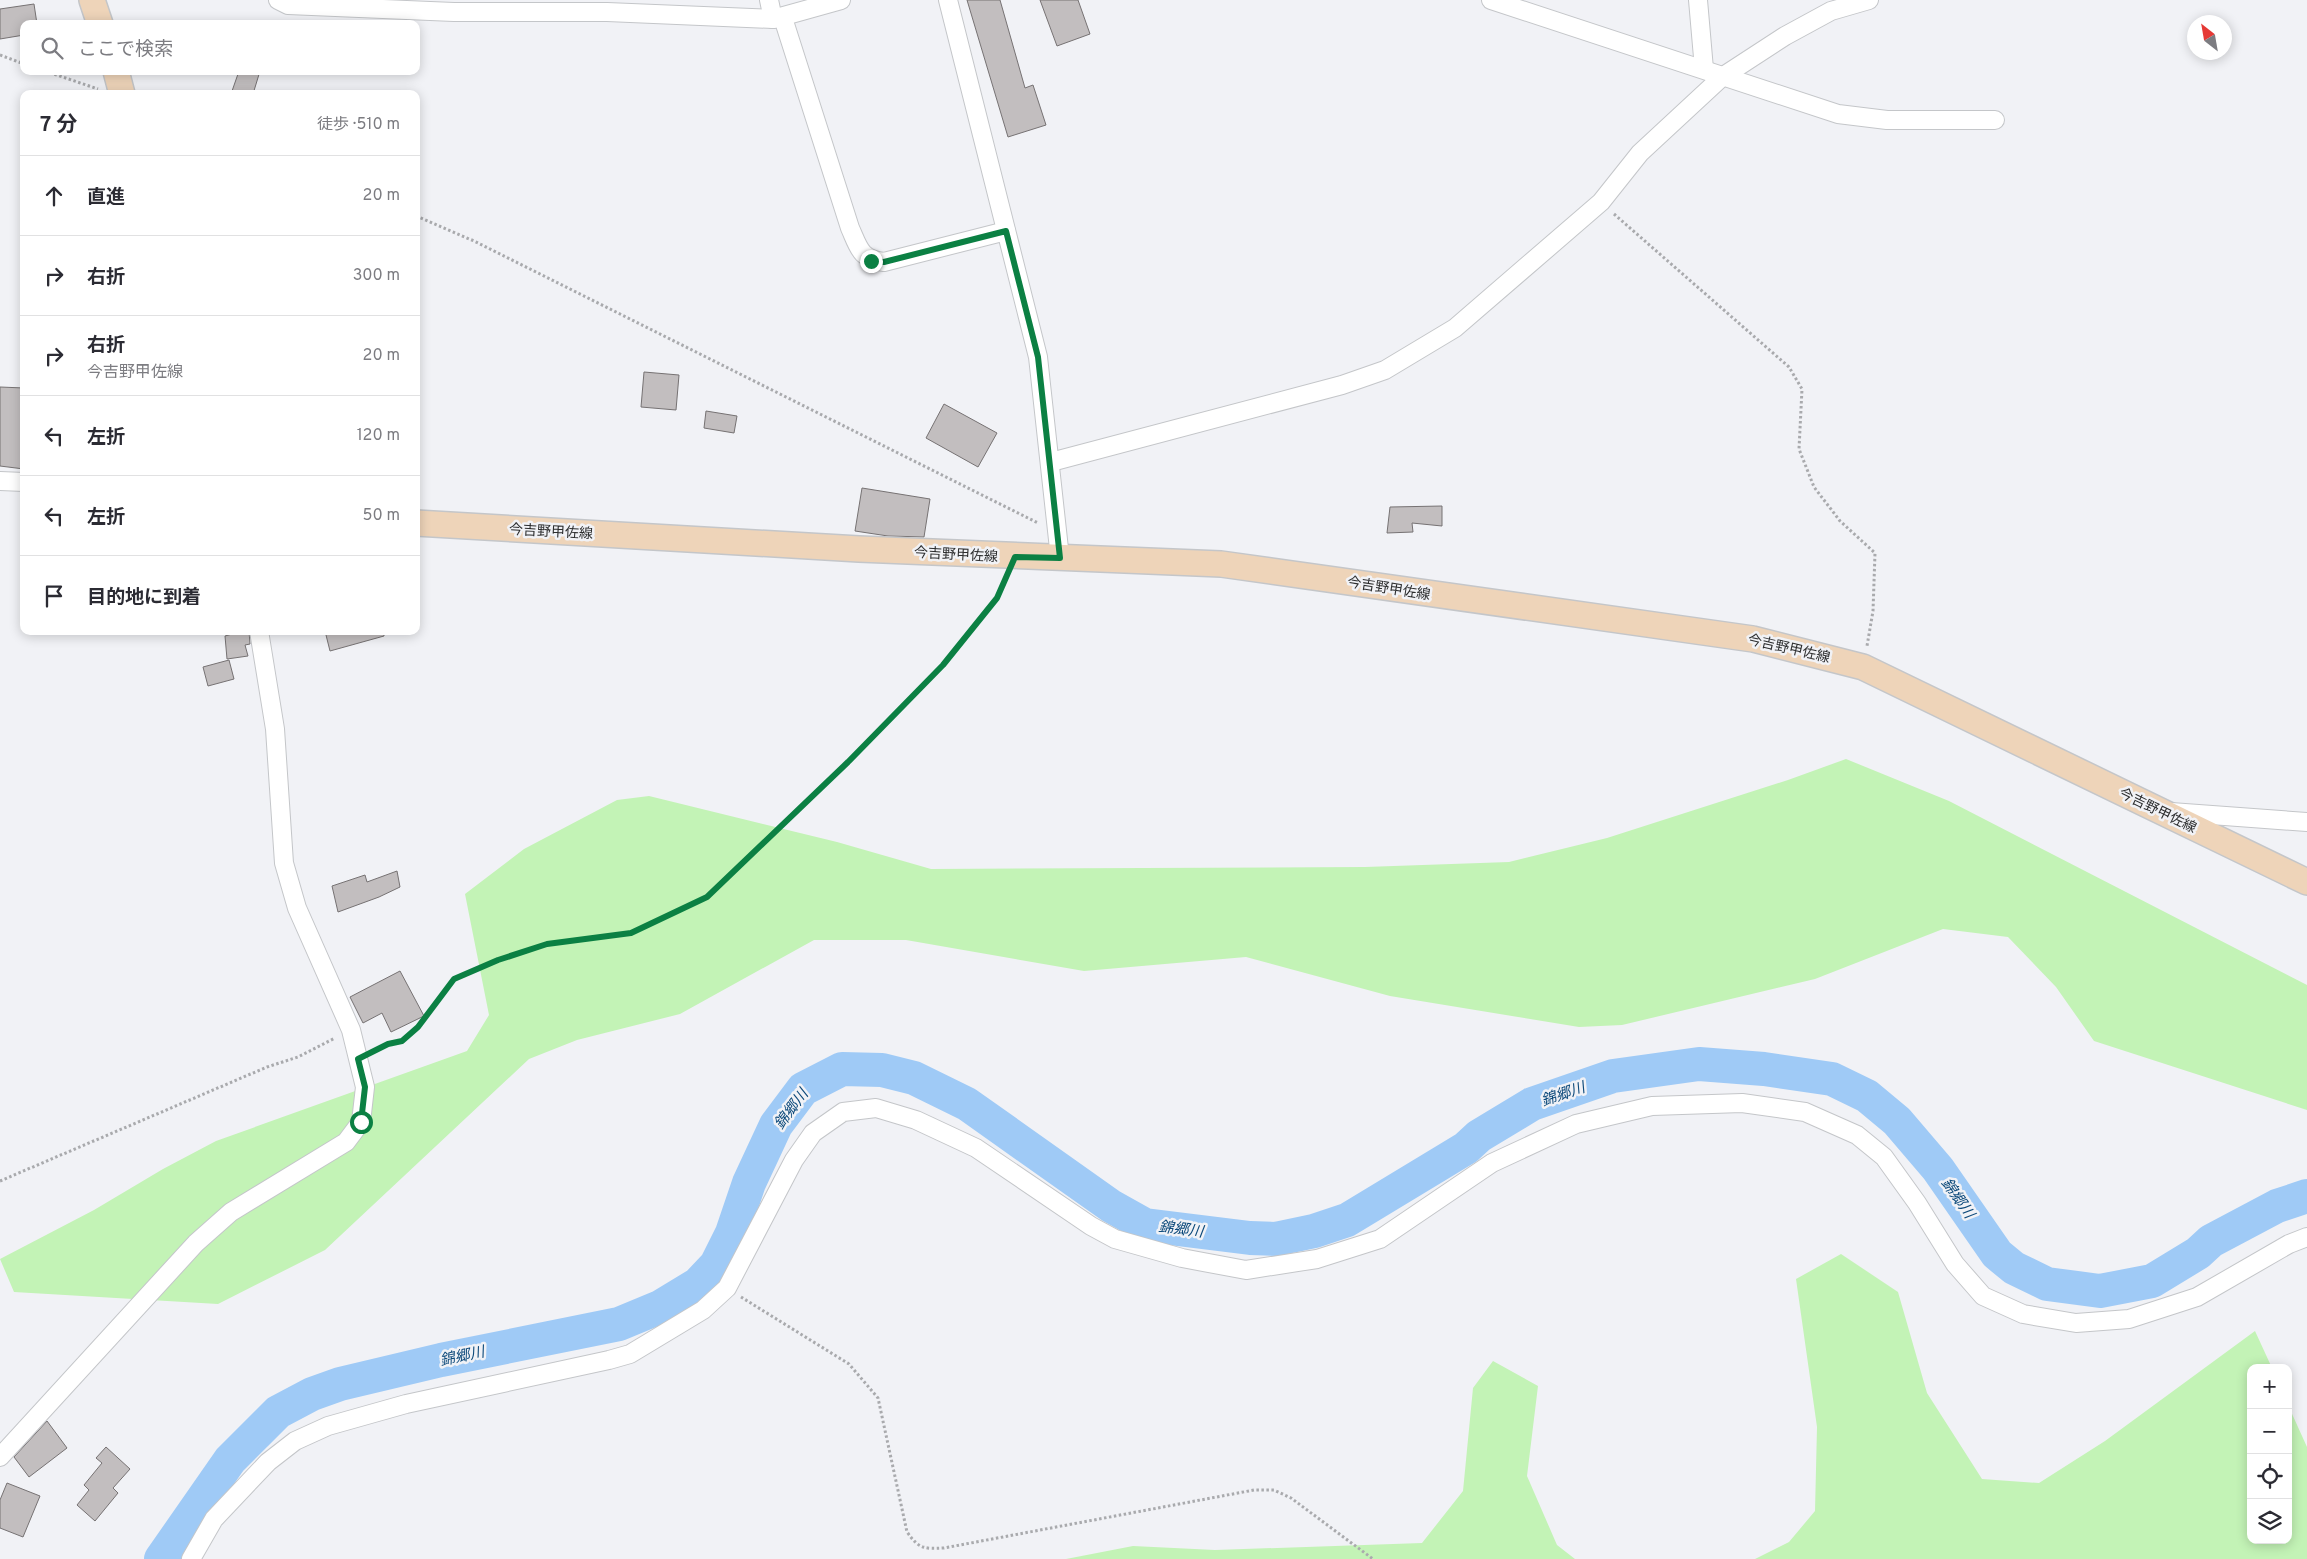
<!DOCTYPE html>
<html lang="ja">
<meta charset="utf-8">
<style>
:root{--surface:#fff;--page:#f2f2f3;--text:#2b2b33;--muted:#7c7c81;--line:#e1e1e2}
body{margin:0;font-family:Overpass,"Noto Sans JP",sans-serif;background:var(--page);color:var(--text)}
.controls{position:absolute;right:15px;bottom:15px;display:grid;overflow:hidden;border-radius:10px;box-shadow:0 2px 12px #0003}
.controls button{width:45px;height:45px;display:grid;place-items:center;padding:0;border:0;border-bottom:1px solid var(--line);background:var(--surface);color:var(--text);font:25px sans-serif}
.compass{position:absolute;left:2187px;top:15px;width:45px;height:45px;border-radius:50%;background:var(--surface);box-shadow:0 2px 12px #0003;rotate:329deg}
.stop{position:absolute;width:15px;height:15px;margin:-11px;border:4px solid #0b8043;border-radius:50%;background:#fff}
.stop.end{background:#0b8043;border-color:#fff;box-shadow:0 1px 5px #0008}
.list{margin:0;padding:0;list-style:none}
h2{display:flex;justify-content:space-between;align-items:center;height:65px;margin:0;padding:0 20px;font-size:21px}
h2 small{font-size:16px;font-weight:400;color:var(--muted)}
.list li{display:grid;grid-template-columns:32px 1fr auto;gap:15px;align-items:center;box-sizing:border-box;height:80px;padding:0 20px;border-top:1px solid var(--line)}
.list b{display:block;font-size:19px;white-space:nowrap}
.list p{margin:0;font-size:16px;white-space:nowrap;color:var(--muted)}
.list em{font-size:16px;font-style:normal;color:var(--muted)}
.icon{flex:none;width:28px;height:28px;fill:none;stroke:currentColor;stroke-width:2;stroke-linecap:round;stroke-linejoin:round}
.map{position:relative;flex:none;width:2307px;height:1559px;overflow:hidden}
.search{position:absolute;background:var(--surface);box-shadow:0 2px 12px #0003;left:20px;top:20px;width:400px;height:55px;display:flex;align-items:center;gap:12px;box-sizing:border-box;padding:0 18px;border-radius:10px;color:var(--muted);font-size:19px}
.panel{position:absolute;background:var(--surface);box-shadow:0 2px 12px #0003;left:20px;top:90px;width:400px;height:545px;border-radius:10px}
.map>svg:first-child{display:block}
</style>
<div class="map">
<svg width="2307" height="1559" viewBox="0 0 2307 1559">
<rect width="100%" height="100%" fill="#f1f2f6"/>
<!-- green -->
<g fill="#c3f3b6">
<path d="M1846,759L1949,801L2307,985V1110L2094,1041L2056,987L2008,937L1943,929L1815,979L1622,1025L1579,1027L1390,996L1246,957L1084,971L906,940H814L680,1014L577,1040L529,1059L325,1250L218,1304L14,1292L0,1259L94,1210L163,1169L216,1141L467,1051L489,1015L465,894L524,849L617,800L649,796L837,842L931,869L1365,867L1509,862L1607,838L1788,780Z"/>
<path d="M1841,1254L1898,1292L1927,1393L1982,1479L2039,1483L2105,1441L2255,1331L2272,1368H2251V1540H2288V1405L2307,1447V1559H1755L1789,1542L1815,1511L1817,1427L1796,1279Z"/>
<path d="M1493,1361L1538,1386L1527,1476L1557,1545L1575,1559H1066L1133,1546L1215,1550L1422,1543L1463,1491L1473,1388Z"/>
</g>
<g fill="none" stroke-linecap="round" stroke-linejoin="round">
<!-- river -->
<path stroke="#9fcaf6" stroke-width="34" d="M161,1559L230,1460L278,1412L312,1394L340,1384L441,1360L619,1324L660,1307L698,1284L716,1265L732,1233L749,1183L776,1125L803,1089L842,1069L882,1070L914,1078L967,1104L1111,1206L1145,1225L1250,1238L1276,1239L1314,1231L1347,1220L1466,1148L1479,1136L1532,1104L1613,1076L1699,1064L1764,1069L1832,1079L1867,1096L1897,1121L1938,1169L1997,1254L2014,1268L2047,1284L2100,1291L2152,1281L2198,1253L2211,1241L2277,1206L2307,1196"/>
</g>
<!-- building -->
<g fill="#c2bebf" stroke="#767273">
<path d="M967,0H1000L1025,88L1033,85L1046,125L1008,137Z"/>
<path d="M1040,0H1078L1090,34L1057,46Z"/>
<path d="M34,4L37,24H24V35L0,39V9Z"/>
<path d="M239,71H260L253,94H231Z"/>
<path d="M644,372L679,375L676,410L641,407Z"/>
<path d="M0,387L24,388V469L0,466Z"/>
<path d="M944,404L997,433L978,467L926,438Z"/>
<path d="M706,411L737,416L734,433L704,428Z"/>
<path d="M862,488L930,499L924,537L888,536L855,531Z"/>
<path d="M1442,506V526L1412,523L1413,532L1387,533L1390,507Z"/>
<path d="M243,631H249L250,644L245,645L248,656L227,659L225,636Z"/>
<path d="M325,631H384V636L330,651Z"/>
<path d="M229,660L234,679L208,686L203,667Z"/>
<path d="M397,871L400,887L379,897L338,912L332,886L365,875L367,882Z"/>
<path d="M400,971L424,1016L391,1032L382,1013L363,1023L350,997Z"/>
<path d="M47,1421L67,1448L29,1477L14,1457Z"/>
<path d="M106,1447L130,1469L113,1488L118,1493L95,1521L77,1505L89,1490L84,1485L102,1463L96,1458Z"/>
<path d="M7,1483L40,1496L23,1537L0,1528V1500Z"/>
</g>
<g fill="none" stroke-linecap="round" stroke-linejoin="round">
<defs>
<g id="minor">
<path d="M278,0L288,5L454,12H607L773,19L841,0"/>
<path d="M769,0L773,19"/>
<path d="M948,0L1038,357L1060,558"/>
<path d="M1491,0L1838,114L1887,120H1995"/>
<path d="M1698,0L1704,69"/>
<path d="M783,18L850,228C859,248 860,259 884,262L1006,231"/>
<path d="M1051,462L1342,385L1385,370L1455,328L1601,202L1640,153L1722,77L1785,36L1831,11L1869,0"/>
<path d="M0,481L24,482"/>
<path d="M2171,812L2307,822"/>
<path d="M0,1457L196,1243L231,1212L346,1142L361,1122L365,1087L351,1030L297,908L284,863L275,729L259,631"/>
<path d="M191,1559L214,1519L268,1462L295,1441L328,1426L406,1404L609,1360L630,1354L703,1310L727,1288L794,1160L813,1133L843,1112L876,1108L916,1120L976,1148L1091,1226L1115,1239L1182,1258L1246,1270L1317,1259L1380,1239L1492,1163L1576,1124L1652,1106L1742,1103L1805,1112L1857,1135L1884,1157L1917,1203L1955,1264L1983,1296L2023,1314L2076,1323L2129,1319L2197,1297L2289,1244L2307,1237"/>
</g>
<g id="secondary">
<path d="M92,0L100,24"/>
<path d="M116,71L122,94"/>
<path d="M416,523L859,549L1221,564L1753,639L1863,667L2307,882"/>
</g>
</defs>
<!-- minor casing -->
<use href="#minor" stroke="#c4c6c9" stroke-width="20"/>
<!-- secondary casing -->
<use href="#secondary" stroke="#c4c6c9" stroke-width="28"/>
<!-- path -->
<g stroke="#a9aaad" stroke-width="3" stroke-dasharray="2.5 2.5" stroke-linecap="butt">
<path d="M0,55L24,64"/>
<path d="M45,71L98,89"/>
<path d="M1614,214L1789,367L1802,389L1799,449L1814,487L1840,521L1875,553L1873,611L1867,646"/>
<path d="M416,216L474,241L1038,523"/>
<path d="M374,1051L387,1044L402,1041L417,1027L454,979L498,960L547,944L631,933L707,897L848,762L943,665L997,598L1007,575"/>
<path d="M0,1181L267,1067L298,1057L335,1038"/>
<path d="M741,1297L849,1364L878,1398L907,1532C919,1549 924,1549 944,1548L1254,1490H1274L1291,1498L1373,1559"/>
</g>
<!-- minor -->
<use href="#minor" stroke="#fff" stroke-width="18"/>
<!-- secondary -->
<use href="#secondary" stroke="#eed4b9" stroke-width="25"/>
</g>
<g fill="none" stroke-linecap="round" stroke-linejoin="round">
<!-- route -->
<path stroke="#0b8043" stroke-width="6" d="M361,1122L365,1087L358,1059L388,1044L402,1041L418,1027L454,979L498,960L547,944L631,933L707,897L848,762L943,665L997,598L1015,557L1060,558L1038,357L1006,231L884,262L871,261"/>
</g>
<g text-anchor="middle" stroke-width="5" stroke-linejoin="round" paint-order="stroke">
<!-- street labels -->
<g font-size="14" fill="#2c2d2e" stroke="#f1f2f6">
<text transform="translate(551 531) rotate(3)" y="5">今吉野甲佐線</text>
<text transform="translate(956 554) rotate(3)" y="5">今吉野甲佐線</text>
<text transform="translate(1389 588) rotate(9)" y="5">今吉野甲佐線</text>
<text transform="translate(1789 648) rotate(13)" y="5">今吉野甲佐線</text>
<text transform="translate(2158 810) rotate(26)" y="5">今吉野甲佐線</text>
</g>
<!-- water labels -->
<g font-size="15" font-style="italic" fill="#0d4a7b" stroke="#f1f2f6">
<text transform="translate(1563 1094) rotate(-19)" y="5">錦郷川</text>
<text transform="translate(791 1109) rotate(-53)" y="5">錦郷川</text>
<text transform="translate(1958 1198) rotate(55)" y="5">錦郷川</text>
<text transform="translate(1181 1229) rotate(7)" y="5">錦郷川</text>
<text transform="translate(462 1356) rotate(-12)" y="5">錦郷川</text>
</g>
</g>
</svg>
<div class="controls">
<button>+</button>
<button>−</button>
<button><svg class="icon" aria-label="locate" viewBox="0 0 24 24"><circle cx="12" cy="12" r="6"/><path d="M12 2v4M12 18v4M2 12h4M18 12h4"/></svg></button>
<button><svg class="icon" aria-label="layers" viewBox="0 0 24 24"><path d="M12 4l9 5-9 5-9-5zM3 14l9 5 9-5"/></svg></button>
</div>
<svg class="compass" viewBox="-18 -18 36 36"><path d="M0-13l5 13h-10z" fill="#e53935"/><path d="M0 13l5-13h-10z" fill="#7c7c81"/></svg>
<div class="stop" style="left:361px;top:1122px"></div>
<div class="stop end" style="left:871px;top:261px"></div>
<div class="search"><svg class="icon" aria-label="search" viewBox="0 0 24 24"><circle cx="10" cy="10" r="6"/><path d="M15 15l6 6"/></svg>ここで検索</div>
<section class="panel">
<h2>7 分<small>徒歩 · 510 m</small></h2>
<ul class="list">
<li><svg class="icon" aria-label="ahead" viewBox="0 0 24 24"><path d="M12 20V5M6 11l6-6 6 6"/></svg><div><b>直進</b></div><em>20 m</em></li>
<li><svg class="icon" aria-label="right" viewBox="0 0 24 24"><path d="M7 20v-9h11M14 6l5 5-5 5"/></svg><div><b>右折</b></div><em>300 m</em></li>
<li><svg class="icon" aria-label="right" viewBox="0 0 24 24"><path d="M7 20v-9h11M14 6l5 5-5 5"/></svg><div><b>右折</b><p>今吉野甲佐線</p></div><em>20 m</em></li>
<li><svg class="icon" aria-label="left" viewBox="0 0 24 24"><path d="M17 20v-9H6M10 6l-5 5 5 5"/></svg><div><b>左折</b></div><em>120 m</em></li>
<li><svg class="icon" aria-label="left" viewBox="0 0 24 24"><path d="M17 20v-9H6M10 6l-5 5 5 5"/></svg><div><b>左折</b></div><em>50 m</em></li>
<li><svg class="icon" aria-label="arrive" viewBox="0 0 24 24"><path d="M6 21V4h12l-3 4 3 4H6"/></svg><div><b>目的地に到着</b></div></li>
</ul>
</section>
</div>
